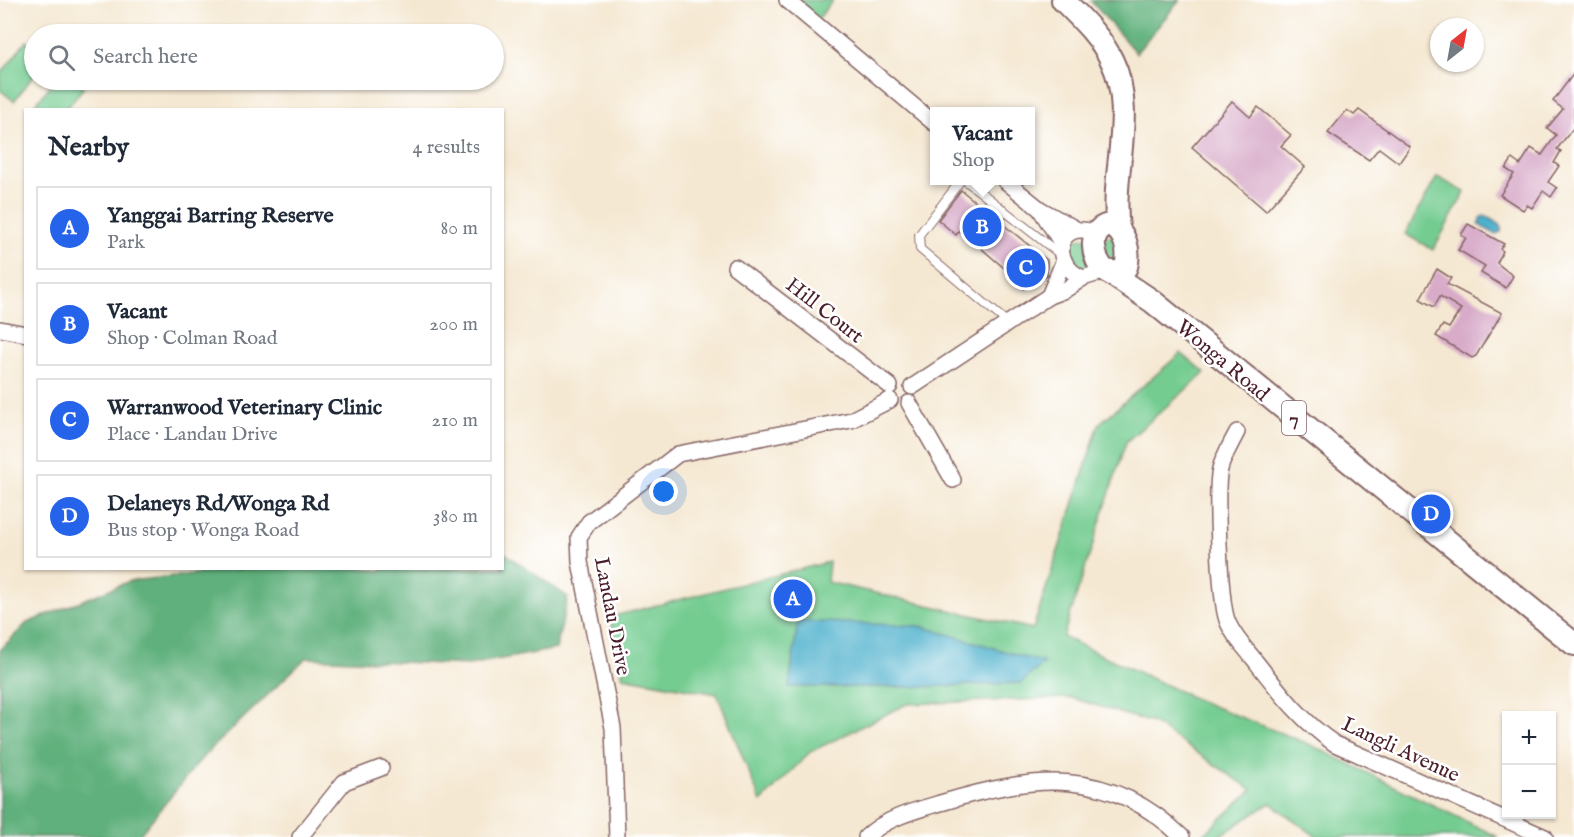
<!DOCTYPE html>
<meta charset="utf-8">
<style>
:root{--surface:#fff;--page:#f6f6f7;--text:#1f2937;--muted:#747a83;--line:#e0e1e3;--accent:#2563eb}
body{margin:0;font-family:"IM FELL English",serif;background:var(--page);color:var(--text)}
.controls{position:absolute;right:18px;bottom:18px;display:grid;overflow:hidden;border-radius:0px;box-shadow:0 2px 4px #0004}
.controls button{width:54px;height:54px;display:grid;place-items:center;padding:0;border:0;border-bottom:2px solid var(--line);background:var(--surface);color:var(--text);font:30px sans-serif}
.compass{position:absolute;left:1430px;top:18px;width:54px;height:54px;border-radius:50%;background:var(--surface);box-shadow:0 2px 4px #0004;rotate:31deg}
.you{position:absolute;left:664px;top:492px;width:21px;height:21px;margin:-15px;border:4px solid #fff;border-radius:50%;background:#1a73e8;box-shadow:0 0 0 9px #1a73e833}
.badge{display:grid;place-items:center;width:39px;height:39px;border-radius:50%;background:var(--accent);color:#fff;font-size:20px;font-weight:700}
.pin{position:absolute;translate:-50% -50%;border:3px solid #fff;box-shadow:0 2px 6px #0006}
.popup{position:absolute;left:930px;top:107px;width:105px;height:78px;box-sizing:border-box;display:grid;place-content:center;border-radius:0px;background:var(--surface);filter:drop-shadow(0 2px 4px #0005);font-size:20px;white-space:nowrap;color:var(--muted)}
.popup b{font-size:22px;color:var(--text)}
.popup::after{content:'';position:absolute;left:50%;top:100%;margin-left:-12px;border:12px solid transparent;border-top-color:var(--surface)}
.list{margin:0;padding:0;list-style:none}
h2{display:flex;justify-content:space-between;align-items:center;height:78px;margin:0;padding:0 24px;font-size:26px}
h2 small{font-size:20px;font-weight:400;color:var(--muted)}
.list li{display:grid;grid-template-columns:39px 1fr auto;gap:18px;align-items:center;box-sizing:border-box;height:84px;margin:0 12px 12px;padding:0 12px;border:2px solid var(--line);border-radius:0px}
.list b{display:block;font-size:22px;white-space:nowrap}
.list p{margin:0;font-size:20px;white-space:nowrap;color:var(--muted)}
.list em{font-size:20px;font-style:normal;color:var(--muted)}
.icon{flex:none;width:33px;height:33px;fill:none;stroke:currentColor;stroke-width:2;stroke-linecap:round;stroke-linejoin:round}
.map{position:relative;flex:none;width:1574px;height:837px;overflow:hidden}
.search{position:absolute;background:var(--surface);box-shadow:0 2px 4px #0004;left:24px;top:24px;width:480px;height:66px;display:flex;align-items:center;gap:15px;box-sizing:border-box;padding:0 21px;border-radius:33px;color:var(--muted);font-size:22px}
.panel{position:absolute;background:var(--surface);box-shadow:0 2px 4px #0004;left:24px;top:108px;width:480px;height:462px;border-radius:0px}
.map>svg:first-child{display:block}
</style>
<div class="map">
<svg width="1574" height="837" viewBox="0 0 1574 837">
<rect width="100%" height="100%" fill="#fff"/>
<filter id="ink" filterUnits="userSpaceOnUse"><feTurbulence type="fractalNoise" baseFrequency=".0167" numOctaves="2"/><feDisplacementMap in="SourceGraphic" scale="12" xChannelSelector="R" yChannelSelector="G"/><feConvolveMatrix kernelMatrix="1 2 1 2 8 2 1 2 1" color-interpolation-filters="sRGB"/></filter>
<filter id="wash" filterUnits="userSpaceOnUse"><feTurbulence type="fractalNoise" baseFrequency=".008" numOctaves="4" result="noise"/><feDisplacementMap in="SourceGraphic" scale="24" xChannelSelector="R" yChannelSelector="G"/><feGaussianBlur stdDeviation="1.35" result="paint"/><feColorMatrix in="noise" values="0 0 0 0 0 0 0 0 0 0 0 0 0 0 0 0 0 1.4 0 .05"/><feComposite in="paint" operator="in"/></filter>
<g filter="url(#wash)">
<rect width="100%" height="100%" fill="#f5e8d2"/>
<!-- green -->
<g fill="#74cc91" stroke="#5f765e" stroke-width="1.5">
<path d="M787,0H833L815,23Z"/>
<path d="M26,41L34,47V75L14,101L0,90V75Z"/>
<path d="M55,80H75L84,87L66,109H31Z"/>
<path d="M1437,177L1465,192L1433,250L1405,234Z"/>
<path d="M1111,236L1119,249L1117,262L1108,263L1102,242L1105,238Z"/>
<path d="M1086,238L1093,269L1077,271L1066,252L1077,239Z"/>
<path d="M1181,353L1205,373L1126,442L1063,637L1200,701L1311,745L1498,837H1317L1270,803L1218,837H1201L1252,790L1153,723L1072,698L907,704L810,752L761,802L717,694L623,677L610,617L829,562L827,582L1033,629L1099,424Z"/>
</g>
<!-- forest -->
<g fill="#5fb07b" stroke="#546853" stroke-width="1.5">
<path d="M1090,0H1180L1136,53Z"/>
<path d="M503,552L568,597L556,649L469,665L306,658L201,759L138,837H0V650L27,623L130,581L245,568H366L380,571L382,568H502Z"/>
</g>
<!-- water -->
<g fill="#4db0cc" stroke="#4c687c" stroke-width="1.5">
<path d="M1485,216L1501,225V232L1495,234L1479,225L1481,217Z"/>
<path d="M798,621L920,626L1044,663L1021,683L921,687H789Z"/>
</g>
<g id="blocks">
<!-- building -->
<g fill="#d8abc9">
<path d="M1574,73V127L1557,149L1561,151L1554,163L1559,166L1548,182L1557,188L1551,197L1543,191L1532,208L1527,205L1523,210L1500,195L1514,174L1506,169L1512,159L1520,165L1531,148L1542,155L1556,135L1547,128L1563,109L1553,101Z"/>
<path d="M1232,101L1250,117L1258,107L1291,135L1281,146L1305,167L1266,211L1192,147Z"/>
<path d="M1347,110L1354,115L1359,110L1410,147L1399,163L1379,148L1369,160L1328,133Z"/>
<path d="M961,190L1047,260V275L1024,289L1018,280L960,230L956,235L938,220Z"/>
<path d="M1468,224L1504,244L1500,249L1503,251L1497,263L1513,276L1506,288L1481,273L1485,266L1458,250L1466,238L1461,235Z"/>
<path d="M1437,269L1451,278L1447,284L1502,313L1476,356L1472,358L1436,336L1443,325L1449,328L1461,309L1440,296L1434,307L1420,299Z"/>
</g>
</g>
</g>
<g filter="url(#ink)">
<use href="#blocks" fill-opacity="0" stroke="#866565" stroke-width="1.5"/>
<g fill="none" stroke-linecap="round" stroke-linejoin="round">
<defs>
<g id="lane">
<path d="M961,180L919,235L920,249L1008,323"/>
<path d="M965,180L1061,255"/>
</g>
<g id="street">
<path d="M787,0L934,123"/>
<path d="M1004,180L1040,209L1076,229"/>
<path d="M1040,209L1062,244"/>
<path d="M1096,233C1055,218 1050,265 1083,278L1105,271"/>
<path d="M735,267L890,386"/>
<path d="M1049,296L1064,260"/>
<path d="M0,329L26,334"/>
<path d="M912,387L1049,296L1065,290L1083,278"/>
<path d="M909,403L953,480"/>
<path d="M1237,432C1231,444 1223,457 1220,469C1215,489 1220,601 1227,620C1232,634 1244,647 1253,658C1278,690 1301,721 1335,744L1545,837"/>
<path d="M300,837L344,782L381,768"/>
<path d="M617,837L613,728L580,562L579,537L589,522L678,454L851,420L890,400"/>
<path d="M866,837C887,817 917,810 944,802C1034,775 1109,766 1182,837"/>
</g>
<g id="primary">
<path d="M1063,0C1081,18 1101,37 1112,61C1137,112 1110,174 1118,228"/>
<path d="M1109,225C1126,230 1130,252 1126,267L1119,273L1105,271C1092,259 1087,230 1109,225Z"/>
<path d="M1110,273L1152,301L1574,644"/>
</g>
</defs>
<!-- lane casing -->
<use href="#lane" stroke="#866565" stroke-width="10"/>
<!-- street casing -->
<use href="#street" stroke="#866565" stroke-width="18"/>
<!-- primary casing -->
<use href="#primary" stroke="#866565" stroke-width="26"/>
<!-- lane -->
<use href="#lane" stroke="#fff" stroke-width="8"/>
<!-- street -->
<use href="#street" stroke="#fff" stroke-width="15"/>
<!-- primary -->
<use href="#primary" stroke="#fff" stroke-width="22"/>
</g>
</g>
<g text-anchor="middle" stroke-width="5" stroke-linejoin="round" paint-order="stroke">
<!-- shield labels -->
<rect fill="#fff" stroke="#80626b" stroke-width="1.5" x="1282" y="401" width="24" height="34" rx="4.5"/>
<g font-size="20" font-weight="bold" fill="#4a1f2b">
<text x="1294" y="425">7</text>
</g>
<!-- street labels -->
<g font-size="21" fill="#4a1f2b" stroke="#fff">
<text transform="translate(825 310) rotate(38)" y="7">Hill Court</text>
<text transform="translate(1223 360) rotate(40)" y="7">Wonga Road</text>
<text transform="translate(613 616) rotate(79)" y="7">Landau Drive</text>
<text transform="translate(1401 749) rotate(25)" y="7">Langli Avenue</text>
</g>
</g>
</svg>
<div class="controls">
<button>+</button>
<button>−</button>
</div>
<svg class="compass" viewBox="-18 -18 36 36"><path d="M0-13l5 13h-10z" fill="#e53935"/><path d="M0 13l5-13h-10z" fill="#747a83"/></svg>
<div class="you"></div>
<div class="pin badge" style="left:793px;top:599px">A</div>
<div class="pin badge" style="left:982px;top:227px">B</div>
<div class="popup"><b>Vacant</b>Shop</div>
<div class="pin badge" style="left:1026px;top:268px">C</div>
<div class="pin badge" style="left:1431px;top:514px">D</div>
<div class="search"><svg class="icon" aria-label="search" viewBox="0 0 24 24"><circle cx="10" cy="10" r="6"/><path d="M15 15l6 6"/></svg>Search here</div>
<section class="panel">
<h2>Nearby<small>4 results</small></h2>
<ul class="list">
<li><span class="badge">A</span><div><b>Yanggai Barring Reserve</b><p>Park</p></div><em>80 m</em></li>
<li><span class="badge">B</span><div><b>Vacant</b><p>Shop · Colman Road</p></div><em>200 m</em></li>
<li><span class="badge">C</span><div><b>Warranwood Veterinary Clinic</b><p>Place · Landau Drive</p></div><em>210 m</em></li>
<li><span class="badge">D</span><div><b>Delaneys Rd/Wonga Rd</b><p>Bus stop · Wonga Road</p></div><em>380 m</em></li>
</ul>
</section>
</div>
